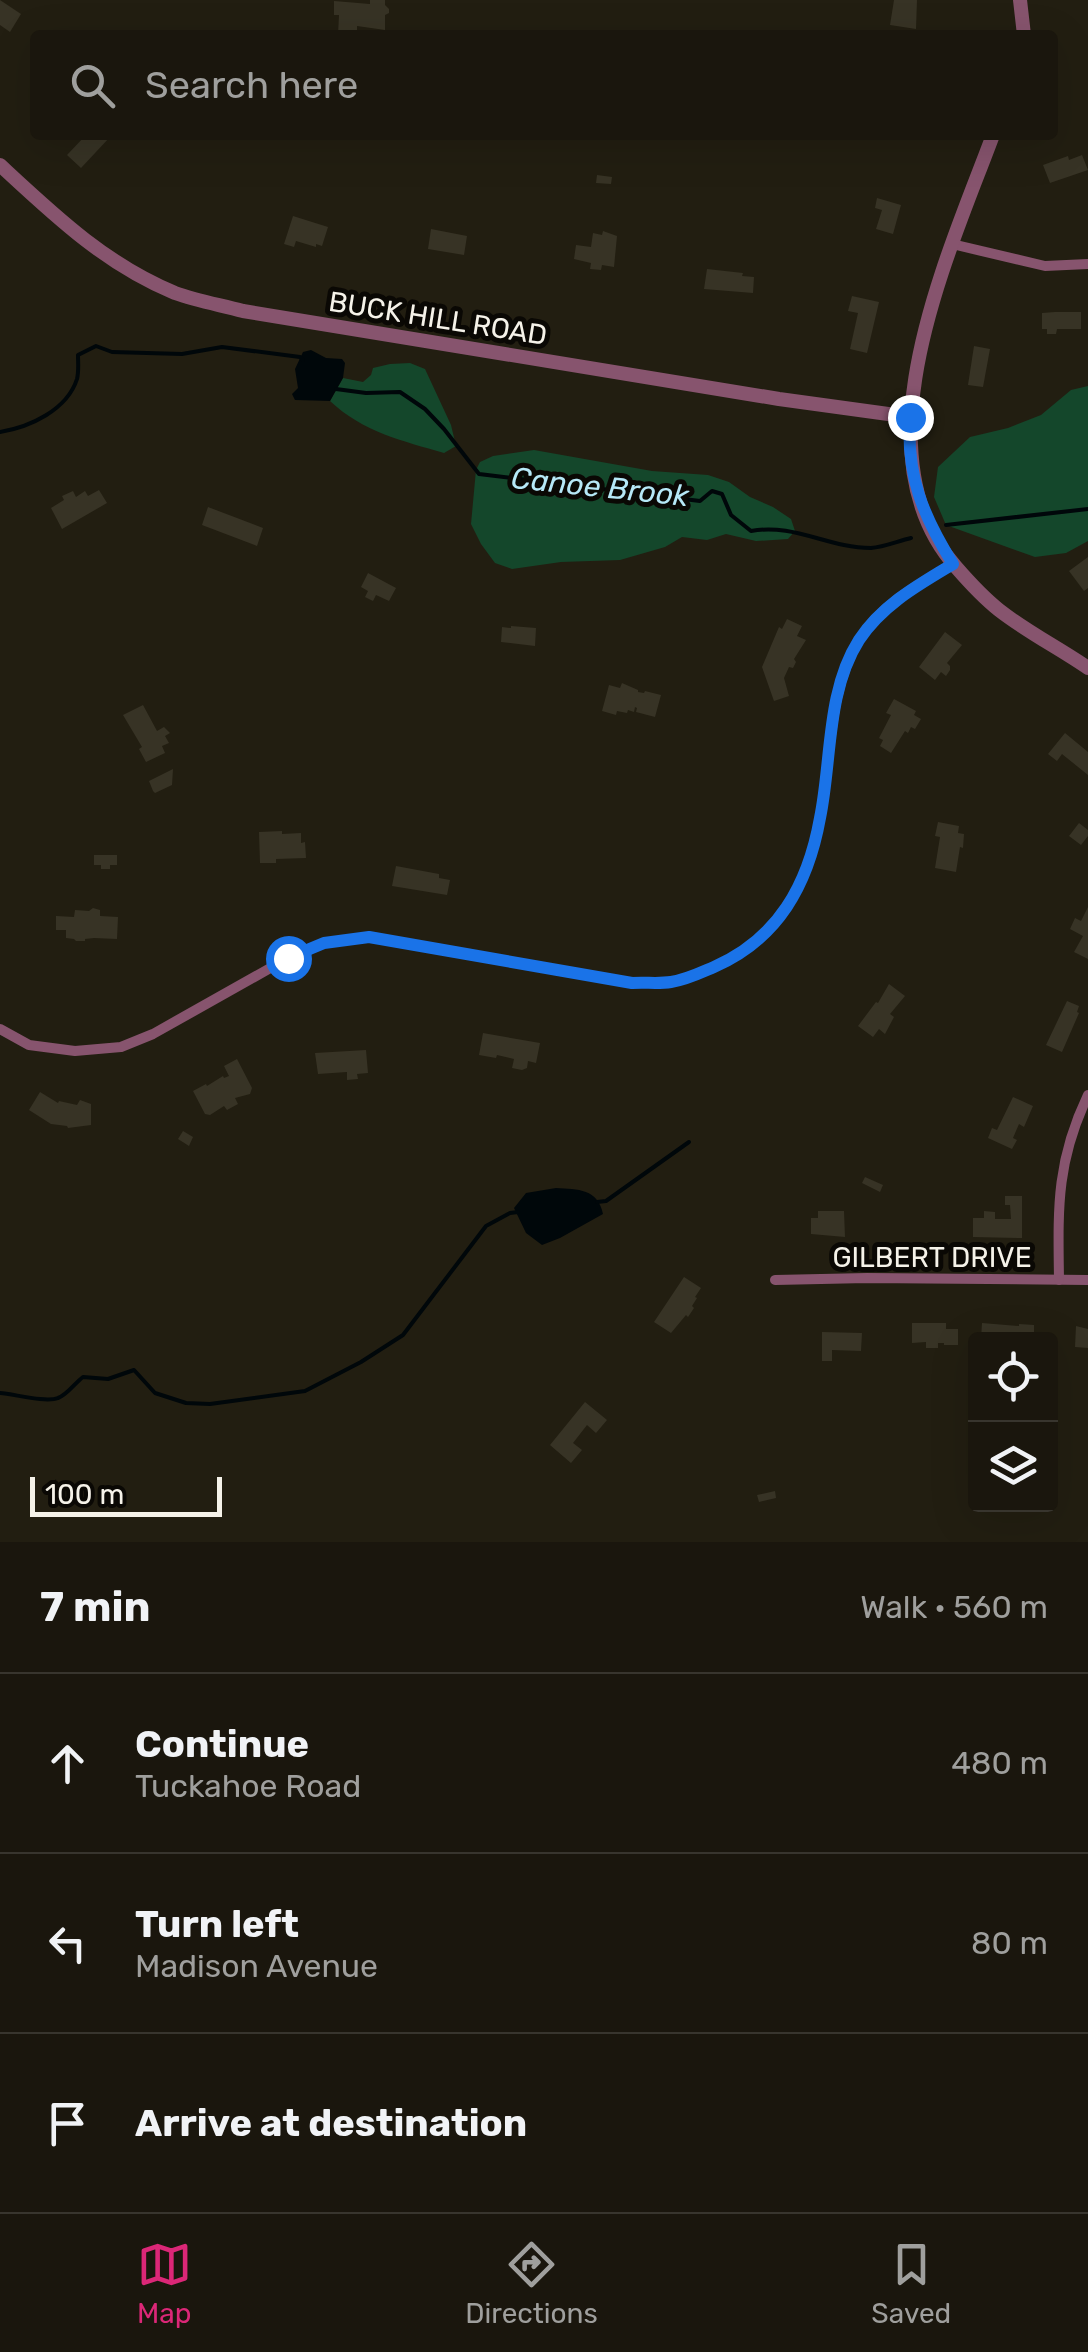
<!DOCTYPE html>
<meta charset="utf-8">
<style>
:root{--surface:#1a160d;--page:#27231b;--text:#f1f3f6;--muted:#9f9f9d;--line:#38352e;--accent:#db2777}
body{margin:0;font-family:Rubik,sans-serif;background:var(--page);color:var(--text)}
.controls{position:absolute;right:30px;bottom:30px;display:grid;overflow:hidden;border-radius:10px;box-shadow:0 10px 40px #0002}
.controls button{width:90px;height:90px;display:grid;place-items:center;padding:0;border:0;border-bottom:2px solid var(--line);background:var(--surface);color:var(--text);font:50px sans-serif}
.scale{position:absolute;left:30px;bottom:25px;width:192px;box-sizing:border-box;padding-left:10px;border:5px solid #f5f2e9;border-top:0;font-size:28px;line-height:35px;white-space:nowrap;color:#f5f2e9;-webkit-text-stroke:8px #0a0804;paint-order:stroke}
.stop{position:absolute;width:30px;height:30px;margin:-22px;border:8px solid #1a73e8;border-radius:50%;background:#fff}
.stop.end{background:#1a73e8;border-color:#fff;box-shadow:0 2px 10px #0008}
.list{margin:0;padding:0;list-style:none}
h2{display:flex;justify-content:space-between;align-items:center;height:130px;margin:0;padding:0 40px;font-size:42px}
h2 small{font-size:32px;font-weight:400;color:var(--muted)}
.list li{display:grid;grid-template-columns:65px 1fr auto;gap:30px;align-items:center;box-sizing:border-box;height:180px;padding:0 40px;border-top:2px solid var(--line)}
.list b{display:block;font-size:38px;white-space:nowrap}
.list p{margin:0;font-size:32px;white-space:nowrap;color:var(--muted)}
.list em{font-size:32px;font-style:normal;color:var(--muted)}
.icon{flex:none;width:55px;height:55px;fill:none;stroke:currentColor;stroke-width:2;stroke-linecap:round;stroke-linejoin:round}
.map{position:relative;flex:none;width:1088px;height:1542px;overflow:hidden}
.search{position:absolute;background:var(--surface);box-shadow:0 10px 40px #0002;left:30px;right:30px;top:30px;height:110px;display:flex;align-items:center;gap:25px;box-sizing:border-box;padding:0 35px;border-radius:10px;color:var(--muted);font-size:38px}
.sheet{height:670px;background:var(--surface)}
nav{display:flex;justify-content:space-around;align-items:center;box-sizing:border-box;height:140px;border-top:2px solid var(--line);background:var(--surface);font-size:28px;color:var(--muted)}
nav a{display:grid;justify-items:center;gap:5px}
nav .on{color:var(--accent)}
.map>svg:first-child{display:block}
</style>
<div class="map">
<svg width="1088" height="1542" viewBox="0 0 1088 1542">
<rect width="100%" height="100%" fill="#221e11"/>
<!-- green -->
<g fill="#14472b">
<path d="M410,363L425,369L451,425L456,446L444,453C403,441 363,432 330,401L343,378L363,382L371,375L373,368L390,364Z"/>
<path d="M1088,386V541L1066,553L1035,557L946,525L934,497L938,467L970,437L1008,428L1041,415L1071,390Z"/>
<path d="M534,450L652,471L708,475L729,482L750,497L773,507L791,519L795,531L788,539L756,541L726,534L707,540L682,537L665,547L620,560L561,562L512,569L495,563L481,544L471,524L476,470L480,462L493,456Z"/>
</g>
<!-- water -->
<g fill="#00070a">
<path d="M311,350L326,358L342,359L345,363L343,378L330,401L295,400L292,394L298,388L295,369L303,352Z"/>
<path d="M556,1188C578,1189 598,1189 603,1214L560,1238L542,1245L526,1233L514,1208L526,1193Z"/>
</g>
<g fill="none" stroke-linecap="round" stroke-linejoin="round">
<!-- stream -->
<g stroke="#00070a" stroke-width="4">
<path d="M336,389L366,393L400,392L425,409L444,429L479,474L700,501L712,491L722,494L731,515L751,531C794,523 828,548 871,548C884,547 898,541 911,538"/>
<path d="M0,432C30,427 67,410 77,379C79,371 78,363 78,355L96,346L112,352L182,354L222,347L300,357L303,360"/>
<path d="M946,525L1088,509"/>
<path d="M597,1202L606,1201L689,1142"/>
<path d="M0,1393C14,1394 46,1403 58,1398C67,1395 75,1383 83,1377L108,1379L134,1370L155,1393L186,1403L210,1404L305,1391L361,1362L403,1335L486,1226L510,1213L518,1212"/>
</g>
</g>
<!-- building -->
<g fill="#373325">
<path d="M0,0L21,14L10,32L0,25Z"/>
<path d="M370,0H385V5L389,9V13L385,15V30L357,26V35H338L339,15H334V1L370,4Z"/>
<path d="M894,0H917L916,29L890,25Z"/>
<path d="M86,135H108L110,137L81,168L67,155Z"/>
<path d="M1082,155L1088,170L1050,183L1043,165L1068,156L1069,160Z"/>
<path d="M597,175L612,177L611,184L596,183Z"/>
<path d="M877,198L901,205L893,234L876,229L882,210L875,208Z"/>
<path d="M293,216L328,227L322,246L316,244V247L296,241L294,247L284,244Z"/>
<path d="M431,229L467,236L464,255L428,249Z"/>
<path d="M603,231L617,236L614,267L602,265L601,270L590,269L591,263L574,259L576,245L591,247L593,233L602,235Z"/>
<path d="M707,269L743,273L742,276L754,277L753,293L704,289Z"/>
<path d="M852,296L879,302L867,353L850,349L858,313L848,311Z"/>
<path d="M1055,312H1081V329H1057L1056,334H1047V329H1042V313Z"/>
<path d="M974,346L990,349L983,387L968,385Z"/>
<path d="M99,490L107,503L62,529L51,508L64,500L62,496L73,491L76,497L85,491L88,496Z"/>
<path d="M208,507L263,528L257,546L202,525Z"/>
<path d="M1088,557V588L1084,591L1069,571Z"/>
<path d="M368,573L396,588L389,601L376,595L373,601L365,597L368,591L361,587Z"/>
<path d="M787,619L802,626L797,636L806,640L794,659L796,662L793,668L789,667L784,678L789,696L774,701L762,667L779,627L782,629Z"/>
<path d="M511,626L536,628L535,646L501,642L502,627L511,628Z"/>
<path d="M945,632L962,645L947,663L950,666V670L946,676L941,672L935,680L919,667Z"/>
<path d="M622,683L638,690V692L644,693L645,691L661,695L655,717L636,712L637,708L635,707L634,712L628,710L627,713L617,711L616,715L602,711L609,685L620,688Z"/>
<path d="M894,699L916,711L914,715L921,719L915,729L911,727L908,733L905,731L891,753L880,746L883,740L879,738L891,715L886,713Z"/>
<path d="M143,705L157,731L164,727L170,733L165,736L169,743L162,746L165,753L146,762L139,749L142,747L123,715Z"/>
<path d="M1065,733L1088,752V775L1062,754L1057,761L1048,754Z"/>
<path d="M173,769L172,785L155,793L153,791L149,781Z"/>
<path d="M938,822L959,826L958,833L964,834L963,848L960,847L956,872L935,868L940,837L935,836Z"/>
<path d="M1079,823L1088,830V836L1081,845L1069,836Z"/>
<path d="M282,831V834L301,833V843L305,842L306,858L276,859V863H260L259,832Z"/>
<path d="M94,855H117V865H110V869H101V865H94Z"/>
<path d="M396,866L439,874V878L450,880L447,895L392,886Z"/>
<path d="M1088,907V959L1074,952L1083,936L1070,929L1075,918L1081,921Z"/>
<path d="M93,908L100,910V916L118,917L117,939L94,938L85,939V941H76L74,939L66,938V930H56V916L74,917L75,910L89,911Z"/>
<path d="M889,984L905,996L890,1014L894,1017L885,1034L879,1029L873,1037L858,1026L876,1002L878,1003Z"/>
<path d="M1067,1001L1079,1006L1077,1012L1079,1013L1062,1052L1046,1045Z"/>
<path d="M483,1033L540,1043L536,1063L528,1061L527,1068L522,1070L512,1068L514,1059L497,1055L496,1058L479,1055Z"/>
<path d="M366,1050L368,1073L357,1074L358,1079L347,1080V1072L318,1074L315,1053Z"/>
<path d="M237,1059L252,1088L250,1094L235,1098L238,1104L227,1110L224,1106L210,1115L205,1114L193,1091L206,1084L207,1086L223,1076L224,1078L229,1076L224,1066Z"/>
<path d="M40,1092L58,1103L59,1101L77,1105L80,1100L91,1104V1125L68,1128L67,1126L51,1124L29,1110Z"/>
<path d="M1013,1097L1033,1106L1024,1127L1019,1124L1013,1138L1017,1140L1012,1149L988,1138L992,1128L997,1130Z"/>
<path d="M183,1131L193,1137L189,1146L178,1139Z"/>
<path d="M865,1177L883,1185L880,1192L862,1183Z"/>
<path d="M1005,1196H1022V1238L973,1237V1218H984V1211L995,1212V1219H1011L1010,1205H1005Z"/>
<path d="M818,1211H844L845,1237L811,1234V1218H818Z"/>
<path d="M684,1277L701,1288L695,1297L697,1298L692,1306L694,1308L688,1317L686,1315L671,1333L654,1322Z"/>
<path d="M912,1323H946V1329H958V1345H944V1343H938V1348H926V1342L912,1343Z"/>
<path d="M982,1323L1019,1326V1324L1034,1325V1340L981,1339Z"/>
<path d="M1076,1326L1088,1329V1348L1075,1347Z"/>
<path d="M822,1332L862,1333L861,1351L832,1350V1361H822Z"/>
<path d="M585,1402L607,1420L596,1433L587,1425L573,1443L582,1450L571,1463L550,1445Z"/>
<path d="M775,1491L776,1498L759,1502L757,1495Z"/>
</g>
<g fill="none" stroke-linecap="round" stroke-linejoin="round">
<!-- minor -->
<g stroke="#87546e" stroke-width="10">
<path d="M952,244L1045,266L1088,264"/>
<path d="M0,1029L29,1045L75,1051L121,1047L153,1034L288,958L324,943L369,937L633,983C645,982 658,984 671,982C686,980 700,973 714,967C779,938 807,886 820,818C832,760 827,693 859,640C881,604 918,585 953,564"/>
<path d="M775,1280L867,1278L1088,1280"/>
<path d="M1059,1280C1058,1208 1056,1162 1088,1095"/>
</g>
<!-- tertiary -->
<g stroke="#87546e" stroke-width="14">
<path d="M1020,0L1024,35"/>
<path d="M993,135C948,256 855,453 956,567C969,582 984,598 999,610C1027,632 1059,648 1088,668"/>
<path d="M0,165C55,216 105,264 175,293C197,301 221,305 243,311L779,399L910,417"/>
</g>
</g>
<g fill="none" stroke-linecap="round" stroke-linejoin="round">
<!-- route -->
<path stroke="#1a73e8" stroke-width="12" d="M288,958L324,943L369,937L632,983C645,982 658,984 671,982C686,980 700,973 714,967C778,939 808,885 820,818C832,760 826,692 859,640C882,605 918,585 953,564C923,516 906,475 910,417"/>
</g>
<g text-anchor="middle" stroke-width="10" stroke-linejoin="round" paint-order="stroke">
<!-- street labels -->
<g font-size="28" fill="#f5f2e9" stroke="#0a0804">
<text transform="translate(438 318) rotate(9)" y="10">BUCK HILL ROAD</text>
<text x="932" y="1267">GILBERT DRIVE</text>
</g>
<!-- water labels -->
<g font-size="30" font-style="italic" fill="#b6e8f7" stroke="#0a0804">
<text transform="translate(600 487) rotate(6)" y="10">Canoe Brook</text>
</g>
</g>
</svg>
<div class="controls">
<button><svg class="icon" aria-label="locate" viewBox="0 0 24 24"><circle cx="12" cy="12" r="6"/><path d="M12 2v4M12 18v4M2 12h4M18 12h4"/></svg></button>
<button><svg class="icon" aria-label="layers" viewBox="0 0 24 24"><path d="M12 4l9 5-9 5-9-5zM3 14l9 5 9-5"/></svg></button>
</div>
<div class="scale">100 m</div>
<div class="stop" style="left:288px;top:958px"></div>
<div class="stop end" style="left:910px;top:417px"></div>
<div class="search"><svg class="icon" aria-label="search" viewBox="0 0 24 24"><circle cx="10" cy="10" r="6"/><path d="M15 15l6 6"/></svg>Search here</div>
</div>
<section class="sheet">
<h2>7 min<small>Walk · 560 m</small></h2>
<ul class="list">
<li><svg class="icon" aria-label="ahead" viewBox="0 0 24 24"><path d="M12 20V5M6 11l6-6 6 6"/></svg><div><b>Continue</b><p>Tuckahoe Road</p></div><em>480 m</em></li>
<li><svg class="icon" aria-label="left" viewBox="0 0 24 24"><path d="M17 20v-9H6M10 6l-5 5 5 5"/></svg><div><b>Turn left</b><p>Madison Avenue</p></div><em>80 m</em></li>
<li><svg class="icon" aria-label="arrive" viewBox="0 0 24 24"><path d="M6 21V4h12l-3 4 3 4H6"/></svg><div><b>Arrive at destination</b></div></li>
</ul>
</section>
<nav>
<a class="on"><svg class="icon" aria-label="map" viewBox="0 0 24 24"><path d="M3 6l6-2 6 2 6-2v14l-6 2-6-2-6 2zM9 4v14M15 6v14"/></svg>Map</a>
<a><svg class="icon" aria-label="directions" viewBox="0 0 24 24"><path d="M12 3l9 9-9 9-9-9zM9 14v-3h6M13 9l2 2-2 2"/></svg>Directions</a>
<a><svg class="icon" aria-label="saved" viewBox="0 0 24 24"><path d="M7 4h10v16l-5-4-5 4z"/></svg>Saved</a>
</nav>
